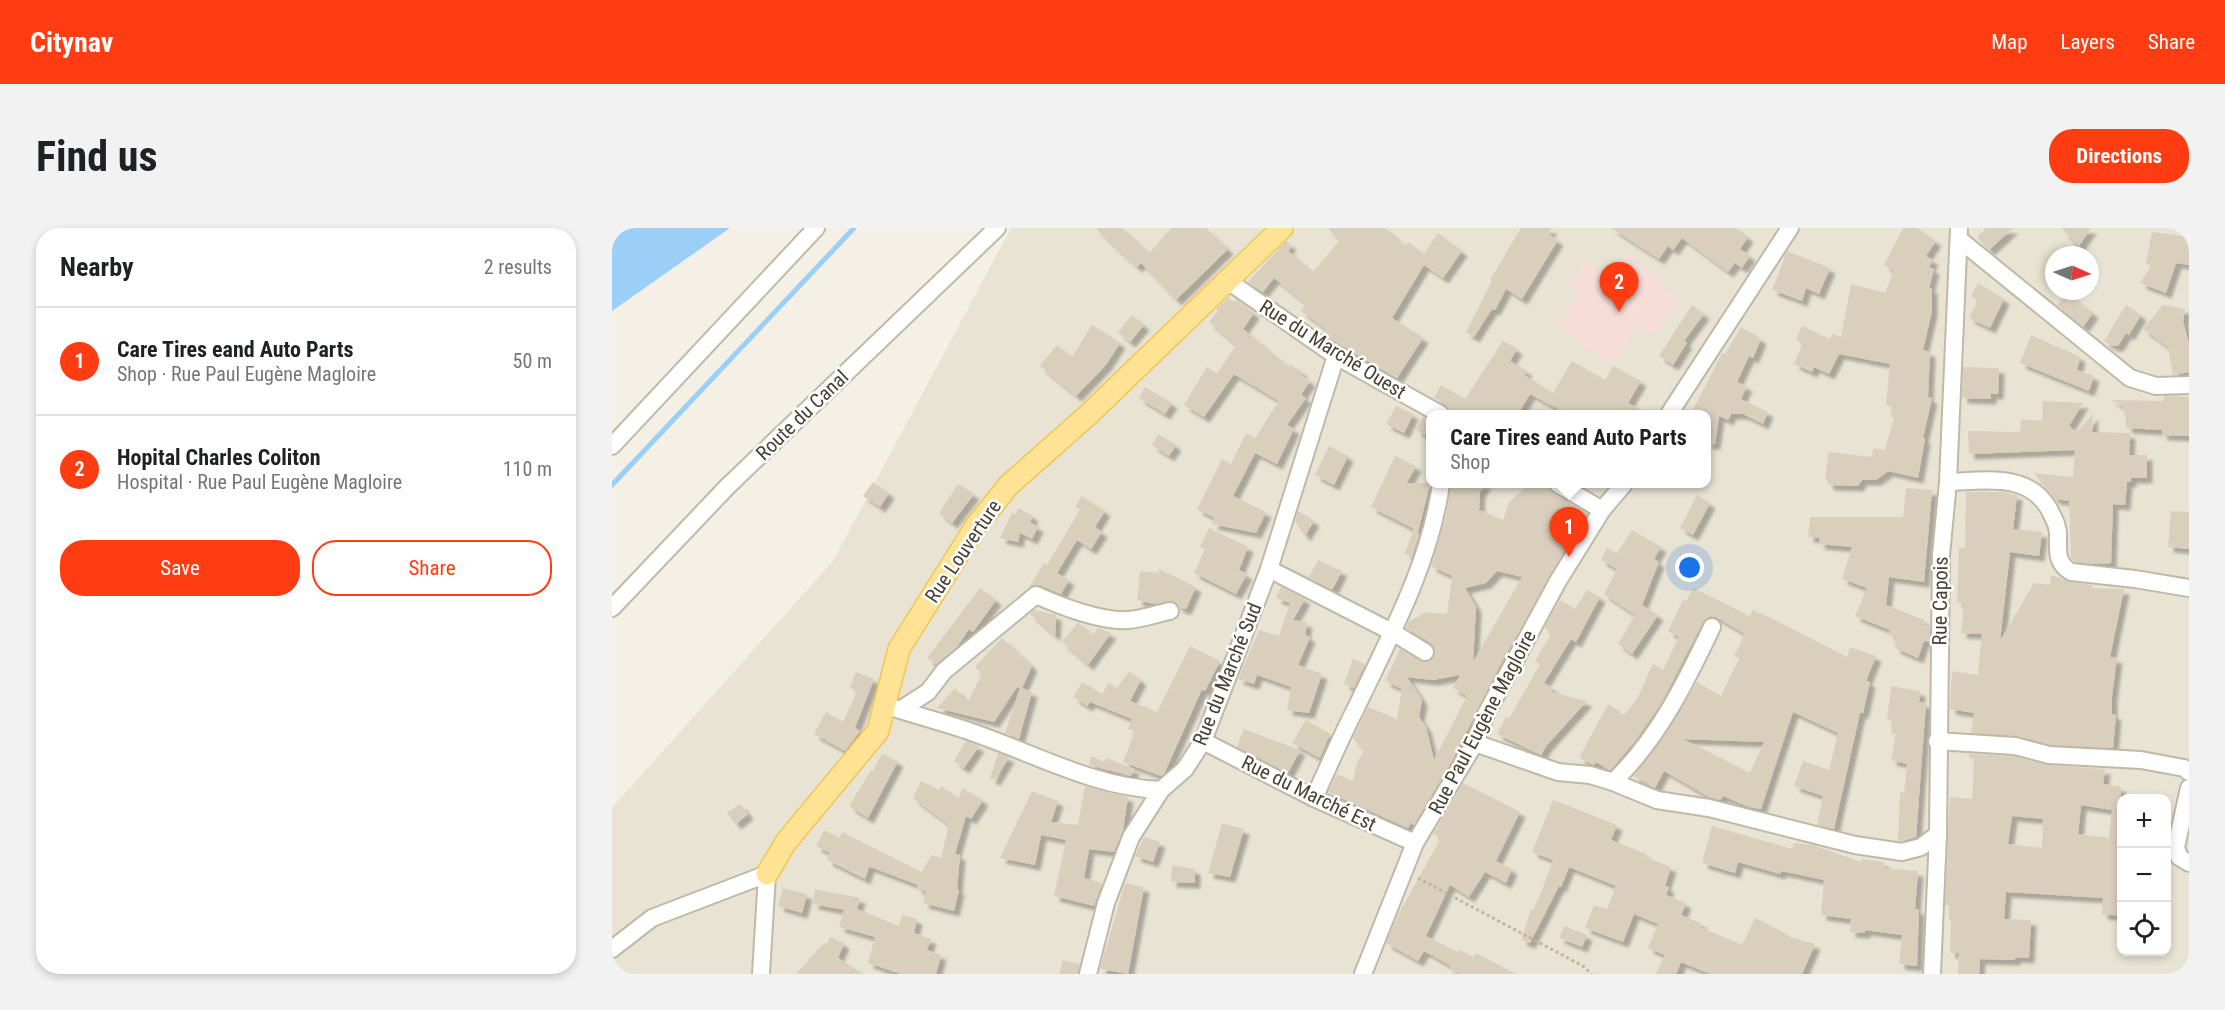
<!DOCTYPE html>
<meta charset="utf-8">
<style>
:root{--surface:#fff;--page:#f2f2f2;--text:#202124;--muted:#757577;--line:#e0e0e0;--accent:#ff3c12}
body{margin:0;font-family:"Roboto Condensed",sans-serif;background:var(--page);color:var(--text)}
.controls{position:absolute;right:18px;bottom:18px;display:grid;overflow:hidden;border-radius:12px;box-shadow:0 3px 9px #0003}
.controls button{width:54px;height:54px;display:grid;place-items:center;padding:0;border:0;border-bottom:2px solid var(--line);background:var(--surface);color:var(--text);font:30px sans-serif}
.compass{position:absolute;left:1433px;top:18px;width:54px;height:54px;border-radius:50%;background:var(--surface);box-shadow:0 3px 9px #0003;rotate:93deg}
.you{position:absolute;left:1078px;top:340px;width:21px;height:21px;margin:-15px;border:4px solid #fff;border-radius:50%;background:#1a73e8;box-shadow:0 0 0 9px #1a73e833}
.badge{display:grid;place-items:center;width:39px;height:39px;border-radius:50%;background:var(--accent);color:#fff;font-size:20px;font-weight:700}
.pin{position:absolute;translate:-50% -50px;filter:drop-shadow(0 2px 3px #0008)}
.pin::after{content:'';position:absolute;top:32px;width:21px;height:18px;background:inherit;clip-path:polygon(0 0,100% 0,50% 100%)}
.popup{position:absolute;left:814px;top:182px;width:285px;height:78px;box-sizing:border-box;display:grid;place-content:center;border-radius:12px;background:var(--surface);filter:drop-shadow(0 2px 4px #0005);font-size:20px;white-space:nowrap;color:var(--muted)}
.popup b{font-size:22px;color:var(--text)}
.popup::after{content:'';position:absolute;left:50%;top:100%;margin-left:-12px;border:12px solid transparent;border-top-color:var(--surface)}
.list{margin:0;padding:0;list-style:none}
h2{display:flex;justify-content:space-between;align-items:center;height:78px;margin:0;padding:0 24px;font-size:26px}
h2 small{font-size:20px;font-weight:400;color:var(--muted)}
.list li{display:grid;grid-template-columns:39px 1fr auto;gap:18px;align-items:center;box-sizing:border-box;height:108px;padding:0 24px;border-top:2px solid var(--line)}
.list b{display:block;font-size:22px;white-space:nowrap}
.list p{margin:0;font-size:20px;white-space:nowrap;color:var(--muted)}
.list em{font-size:20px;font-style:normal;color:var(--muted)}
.actions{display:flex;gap:12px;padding:18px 24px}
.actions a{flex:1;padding:14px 0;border:2px solid var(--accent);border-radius:24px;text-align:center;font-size:21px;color:var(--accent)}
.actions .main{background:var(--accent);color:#fff}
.icon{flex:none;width:33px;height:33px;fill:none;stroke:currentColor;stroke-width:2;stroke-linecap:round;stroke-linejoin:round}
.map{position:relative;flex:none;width:1577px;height:746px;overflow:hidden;border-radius:24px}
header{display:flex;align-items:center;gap:36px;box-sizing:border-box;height:84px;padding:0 30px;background:var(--accent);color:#fff}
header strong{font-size:28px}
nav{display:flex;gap:33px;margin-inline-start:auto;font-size:21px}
.intro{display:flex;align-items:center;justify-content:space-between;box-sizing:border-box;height:144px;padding:0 36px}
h1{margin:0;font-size:42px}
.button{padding:15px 27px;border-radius:24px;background:var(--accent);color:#fff;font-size:21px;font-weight:700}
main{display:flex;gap:36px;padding:0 36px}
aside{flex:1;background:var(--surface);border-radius:24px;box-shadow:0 3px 9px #0003}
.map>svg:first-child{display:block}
</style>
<header>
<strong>Citynav</strong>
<nav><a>Map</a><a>Layers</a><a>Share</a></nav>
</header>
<div class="intro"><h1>Find us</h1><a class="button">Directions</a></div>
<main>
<aside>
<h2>Nearby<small>2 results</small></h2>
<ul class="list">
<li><span class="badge">1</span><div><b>Care Tires eand Auto Parts</b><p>Shop · Rue Paul Eugène Magloire</p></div><em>50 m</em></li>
<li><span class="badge">2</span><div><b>Hopital Charles Coliton</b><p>Hospital · Rue Paul Eugène Magloire</p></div><em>110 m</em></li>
</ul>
<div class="actions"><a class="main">Save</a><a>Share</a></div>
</aside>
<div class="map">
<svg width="1577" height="746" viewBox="0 0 1577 746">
<defs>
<filter id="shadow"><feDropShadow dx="5.5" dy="5.5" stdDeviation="1.5" flood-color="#0004"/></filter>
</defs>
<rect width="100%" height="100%" fill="#f4f0e6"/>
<!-- residential -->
<path fill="#e9e3d3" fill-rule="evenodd" d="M399,0H1577V746H0V580L221,333ZM1442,27H1478V63H1442ZM819,186H1095V256H819ZM1510,570H1554V724H1510Z"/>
<!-- medical -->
<path fill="#f6ddd8" d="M1014,27L1054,56L1051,60L1067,72L1042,107L1027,97L999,137L945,98L969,65L957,56L973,33L997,50Z"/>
<!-- water -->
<path fill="#9ccff7" d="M0,0H118L0,83Z"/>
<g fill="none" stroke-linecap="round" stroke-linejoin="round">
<!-- stream -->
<path stroke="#9ccff7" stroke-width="5" d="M0,257L242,0"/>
</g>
<!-- building -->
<g fill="#dacfbd" fill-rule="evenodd" filter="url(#shadow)">
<path d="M483,0H510L537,25L559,0H594L616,21L564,72L529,35L525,39Z"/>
<path d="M715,0H773L794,18L796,14L812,26L826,5L850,23L831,50L812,37L780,90L811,110L785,150L712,107L715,102L689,83L694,76L662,50L651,64L636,54L674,13L679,17L675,22L701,44L728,12Z"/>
<path d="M909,0H940L936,6L946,12L910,71L894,61L883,82L880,81L862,109L854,104L880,53L878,52Z"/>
<path d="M999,0H1124L1136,9L1128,21L1138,28L1130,40L1123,35L1116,44L1070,10L1061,22L1056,18L1047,31Z"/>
<path d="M1291,0H1305L1324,13L1314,28L1321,32L1317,39L1322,41L1317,60H1320V83L1311,122L1318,124L1316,169L1320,170L1311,210L1313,211L1306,250L1276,243L1264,252H1250L1246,258L1217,257L1213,248L1217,224L1260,229L1261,220L1273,222L1282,190L1279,189L1280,179L1274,177L1278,136L1227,126L1217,146L1202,139L1200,144L1182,136L1191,115L1184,112L1190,98L1218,111L1220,106L1229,109L1239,56L1273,65L1282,43L1272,37Z"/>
<path d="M1374,0H1401L1377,22L1365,9Z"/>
<path d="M1449,0H1479L1467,18L1456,11L1458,8Z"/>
<path d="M1540,4L1577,9V37L1564,35L1554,65L1528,55L1539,38L1534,35Z"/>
<path d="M1175,23L1218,40L1207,66L1194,60L1190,73L1160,62Z"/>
<path d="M1366,55L1392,71L1378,100L1357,90L1366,72L1359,68Z"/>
<path d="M1456,65L1481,85L1471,99L1445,77Z"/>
<path d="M616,70L622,74L624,71L642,85L631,101L677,139L679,137L690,144L689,147L698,153L689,167L694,170L675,197L682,201L665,236L643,225L621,268L654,284L644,305L600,296L603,290L585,281L610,231L619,236L634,205L643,210L667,173L622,146L592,189L572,177L595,139L605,146L624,117L597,94L606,83L604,81Z"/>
<path d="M1080,77L1092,86L1072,113L1075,115L1061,137L1047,128Z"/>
<path d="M1514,77L1529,87L1517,107L1514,105L1506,118H1501L1492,113Z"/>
<path d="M1551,77L1573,81L1571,93L1577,116V144L1561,147L1556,119L1531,101Z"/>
<path d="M520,87L532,97L518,114L506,104Z"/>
<path d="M480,97L508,115L494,137L464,168L428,138L445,117L460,129Z"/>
<path d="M1129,99L1149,111L1141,130L1137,128L1125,154L1135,158L1129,171L1156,184L1151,196L1131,186H1119L1116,192L1107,188L1103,216H1095V186H1079L1110,125L1113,126Z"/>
<path d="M1419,107L1468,129L1465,142L1482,148L1477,163L1408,135Z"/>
<path d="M891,113L905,121L898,133L915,143L912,147L941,165L960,133L993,152L1001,138L1029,153L1016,175L1037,186H955L918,166L906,186H838L834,177L822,170L829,157L853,171Z"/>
<path d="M1351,139L1387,140L1386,166H1379V171L1350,170Z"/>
<path d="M533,159L560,175L553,186L527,170Z"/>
<path d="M1552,168L1577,169V208L1550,207V202L1515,200L1511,177L1497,172L1551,173Z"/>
<path d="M1431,173L1471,175L1457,198L1465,204L1481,186L1480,204L1518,205L1517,227H1535V250H1519V254H1515L1513,277L1501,276L1499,335L1481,336L1463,334L1459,330L1457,273L1443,271L1422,245L1461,249L1463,222L1357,226L1356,203L1408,204L1409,191L1430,193Z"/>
<path d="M784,178L801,186L792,205L774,196Z"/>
<path d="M811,189L819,193V210L804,202Z"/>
<path d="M546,206L564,217L557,228L540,217Z"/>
<path d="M717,218L736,228L722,257L703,247Z"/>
<path d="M783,228L804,238L795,255H818L800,329L793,325L802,301L759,279Z"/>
<path d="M261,254L277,265L268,279L251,268Z"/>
<path d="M839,255H874L868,264L867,282L891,292L897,274L918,255H936L941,265L975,285L887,439L841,531L802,597L799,595L796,600L716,564L725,546L741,553L745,534L752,523L741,510L756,479L785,491L790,461L773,453L788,421L812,434L822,429L823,424L819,415L794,400L796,394L815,384L835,386L840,348L819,338L834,288ZM885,343L910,349L861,434L864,379L853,360L874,355ZM848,447L841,460L855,468L822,532L814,499L807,489L810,472L795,449L821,452Z"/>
<path d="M346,256L362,266L340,295L327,285Z"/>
<path d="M1294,260L1320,262L1312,354L1277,349L1274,377L1312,392L1311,397H1318L1317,414L1312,413L1306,430L1283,420L1284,408L1276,407L1278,402L1243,388L1255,360L1230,351L1240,319L1207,316L1208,310L1196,309L1198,289H1291Z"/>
<path d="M1354,264H1391L1405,267L1401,301L1430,304L1427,328L1398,324L1388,413L1422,355L1438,357L1439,347L1458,354L1480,357V360L1512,361L1498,429L1505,430L1500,468V486L1504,487L1501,520L1439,517L1404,508L1359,505L1362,485L1338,481L1340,443L1366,447L1370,406L1349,405L1352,375H1345L1347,320H1353Z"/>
<path d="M1085,267L1098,275L1081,307L1068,300Z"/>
<path d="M470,268L493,283L483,299L490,304L479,321L465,312L445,345L457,352L449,366L428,357L417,359L432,335L435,337L468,282L463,279Z"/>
<path d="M407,280L421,288L418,294L426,299L420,311L408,305L406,314L388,310L400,285L403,287Z"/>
<path d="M686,283L702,293L693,308L683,293Z"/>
<path d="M1559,283L1577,284V321L1556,319Z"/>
<path d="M597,300L636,319L627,342L635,346L624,366L582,345L593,321L588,319Z"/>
<path d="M1020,302L1049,319L1042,331L1047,334L1030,377L1046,387L1020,426L1006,416L1023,387L992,366L1005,341L989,332L995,320L1005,325Z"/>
<path d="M706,332L730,343L720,362L678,340L697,349Z"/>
<path d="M547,341L584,359L574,381L568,380L561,373L543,376L525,372L528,343L547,345Z"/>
<path d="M669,359L693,371L681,392L695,394L693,407L698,409L686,437L710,446L697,485L675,482L679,459L645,447L642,456L626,451L647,402L667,408L678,375L664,370Z"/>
<path d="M368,360L384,372L361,404L357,401L345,419L324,436L315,430Z"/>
<path d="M1081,360L1138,388L1141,382L1159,390L1235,429L1238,419L1264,428L1254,453L1258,454L1251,485H1248L1222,601L1205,597L1211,568L1182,558L1191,533L1217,542L1226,505L1181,484L1149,581L1137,579L1111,568L1108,572L1097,569L1052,543L1043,560L1021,548L1054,506L1085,454L1109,468L1127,430L1122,428L1133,406L1104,389L1098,388L1091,394L1049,476L1023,513L1003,537L998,542L984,534L982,537L967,530L996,476L1012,487L1025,471L1041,436L1051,442L1067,409L1056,403L1071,372L1074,373ZM1071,511L1152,514L1138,545Z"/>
<path d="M975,362L988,369L964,414L959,411L932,455L941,460L939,464L975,473L935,517L929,527L885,506L894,489L897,491L928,436L923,433L940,405L932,400L948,372L963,381Z"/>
<path d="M422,382L444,387L443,408L418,386Z"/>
<path d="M466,394L481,407L486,400L499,405L476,437L450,414Z"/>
<path d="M390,410L420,438L410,460L420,464L407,511L393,505L408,460L405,459L382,494L325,480L343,460L355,475L370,446L363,439Z"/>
<path d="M578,418L608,433L593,463L590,461L552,546L549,548L511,534L523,503L516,501L520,491L478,474L475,478L461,469L470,454L490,466L497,455L505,460L517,443L529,452L518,473L545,484Z"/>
<path d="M741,431L753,436L742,460L732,456Z"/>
<path d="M244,444L262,451L243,500L248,503L233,523L202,506L214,484L231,494L245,463L238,460Z"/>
<path d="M1279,458L1308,463L1307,474L1314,475L1304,609L1289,613H1286L1288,564L1292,565L1295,536L1279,532L1284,506H1279L1280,492H1275Z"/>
<path d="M694,492L718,506L708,530L680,515Z"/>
<path d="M632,501L688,522L676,545L625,519Z"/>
<path d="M354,513L367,518L352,540L342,533Z"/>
<path d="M386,525L397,529L383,552L378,550Z"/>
<path d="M270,526L286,533L256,590L237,578L259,542L261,543Z"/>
<path d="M1357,526L1401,528L1436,537L1493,541L1491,556L1509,559V688L1490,686L1491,670L1394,664L1392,691L1419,692L1417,730L1405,729L1402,732L1368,731L1367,746H1346L1347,725H1338L1339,692H1337V677H1333L1337,582L1338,569L1360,571L1362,531L1357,530ZM1469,577L1500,582L1497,610L1466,606ZM1400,588L1431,591L1430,620L1396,616Z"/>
<path d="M479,528L492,534L494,530L522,541L519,548L477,537Z"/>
<path d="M309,553L327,562L329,558L346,570L351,560L371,572L359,591L354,588L343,626L348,627L345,661L347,662L342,683L311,675L314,663L305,661L306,657L261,640L257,639L253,651L215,632L218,625L204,618L212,602L227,610L230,604L310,644L319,627L329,630L337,597L301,570Z"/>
<path d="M851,555L908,584L884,633L900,641L894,655L873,644L857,669L838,657L814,708L846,724L847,722L861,729L864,725L904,746H847L837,741L839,738L812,723L806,733L774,715L787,685L829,610L821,606Z"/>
<path d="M473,558L516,569L511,602L502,624L477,621L472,650L490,655L482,678L442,668L454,612L429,607L423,637L388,630L420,563L446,573L439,594L466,597Z"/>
<path d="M941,572L1005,597L999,612L1034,626L1033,629L1059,639L1053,658L1057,659L1054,667L1074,675L1069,687L1089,695L1088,699L1130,717L1143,690L1171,704V707L1203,716L1190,746H1098L1069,734L1064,746H1044L1053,727L1036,720L1046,696L1022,686L1011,714L973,700L982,677L995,681L1004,658L957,639L949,659L947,658L918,715L909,712L919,681L921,682L927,670L941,632L920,624Z"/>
<path d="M128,576L136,586L124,596L115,585Z"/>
<path d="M610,595L632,601L618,649L596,645Z"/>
<path d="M1100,598L1180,621L1182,615L1201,617L1249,634V631L1272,634L1271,640L1306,643L1303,681H1307L1305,738L1287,736L1290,707L1253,702V705L1238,704L1239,691L1209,687L1212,652L1169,643L1168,646L1126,634L1123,645L1090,635Z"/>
<path d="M532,609L548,614L541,634L523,628Z"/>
<path d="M560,637L583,641V655L559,654Z"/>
<path d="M513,655L532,659L516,746L488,741Z"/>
<path d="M171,660L195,666L190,685L166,678Z"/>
<path d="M203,661L248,670L245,681L287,698L290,687L305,691L302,705L319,711L315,722L329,727L324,746H289L256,735L263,709L227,699L232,682L201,676Z"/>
<path d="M952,698L975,707L970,719L947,710Z"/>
<path d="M218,709L232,715L226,730L251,746H184L212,715L215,716Z"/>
<path d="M451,732L468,736L466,746H447Z"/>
</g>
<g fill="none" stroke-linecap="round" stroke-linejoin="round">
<defs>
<g id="minor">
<path d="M1348,12L1518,150L1544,158L1577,157"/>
<path d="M616,53L724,128L828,186"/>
<path d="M1057,186L1178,0"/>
<path d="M0,218L204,0"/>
<path d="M1336,254C1373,253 1416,244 1437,281C1442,291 1446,297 1446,307C1446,324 1444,335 1459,344L1523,351L1577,360"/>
<path d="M946,256L990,282"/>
<path d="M657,341L782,405L813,424"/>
<path d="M0,380L115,259L385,0"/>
<path d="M282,480C309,489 338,496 365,506C425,527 485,560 549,562"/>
<path d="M288,482L316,464L332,443L424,367C448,378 490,394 516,392C530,391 544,386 558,383"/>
<path d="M591,513L702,570L803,615"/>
<path d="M1325,513L1403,518L1437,527L1529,532L1572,540L1577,544"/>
<path d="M863,515L946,544L978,547L1001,554L1045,572L1097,580L1243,617L1290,624L1309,619L1326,606"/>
<path d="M1001,554C1046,511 1074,454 1100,399"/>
<path d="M1577,560L1564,619L1567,629L1577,635"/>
<path d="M702,570C716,540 728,511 743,482C777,410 818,336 829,256"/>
<path d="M0,721L40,690L155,646L149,746"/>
<path d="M476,746L494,675L519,609L549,562L573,541L591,513L657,341L724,128"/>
<path d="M751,746L803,615L863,515L874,486L946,353L990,282L1012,256"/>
<path d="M1320,746L1326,606L1329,327L1336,254L1347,0"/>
</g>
<path id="major" d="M155,646L174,614L266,503L287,421L364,298L397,257L476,187L670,0"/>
</defs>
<!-- minor casing -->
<use href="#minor" stroke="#c1b9a7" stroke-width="20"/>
<!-- major casing -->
<use href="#major" stroke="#efc659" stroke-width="24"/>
<!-- path -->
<path stroke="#c4b597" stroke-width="3" stroke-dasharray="3 3" stroke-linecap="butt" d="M806,650L971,738L980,746"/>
<!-- minor -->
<use href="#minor" stroke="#fff" stroke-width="16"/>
<!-- major -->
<use href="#major" stroke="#ffe394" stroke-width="21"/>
</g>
<g text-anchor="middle" stroke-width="5" stroke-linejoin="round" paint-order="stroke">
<!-- street labels -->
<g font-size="20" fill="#484134" stroke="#fff">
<text transform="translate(721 121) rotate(32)" y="7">Rue du Marché Ouest</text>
<text transform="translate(190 187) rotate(-44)" y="7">Route du Canal</text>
<text transform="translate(351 323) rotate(-56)" y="7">Rue Louverture</text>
<text transform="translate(1328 373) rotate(-89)" y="7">Rue Capois</text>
<text transform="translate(615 446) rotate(-68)" y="7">Rue du Marché Sud</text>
<text transform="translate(870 494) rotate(-62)" y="7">Rue Paul Eugène Magloire</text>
<text transform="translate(697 565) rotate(26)" y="7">Rue du Marché Est</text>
</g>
</g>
</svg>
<div class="controls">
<button>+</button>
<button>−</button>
<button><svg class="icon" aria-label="locate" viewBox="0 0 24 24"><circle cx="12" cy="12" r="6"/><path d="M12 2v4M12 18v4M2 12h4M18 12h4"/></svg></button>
</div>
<svg class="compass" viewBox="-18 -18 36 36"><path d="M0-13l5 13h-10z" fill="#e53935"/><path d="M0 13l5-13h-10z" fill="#757577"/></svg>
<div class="you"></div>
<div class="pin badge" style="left:957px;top:329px">1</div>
<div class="popup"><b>Care Tires eand Auto Parts</b>Shop</div>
<div class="pin badge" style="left:1007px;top:84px">2</div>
</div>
</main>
